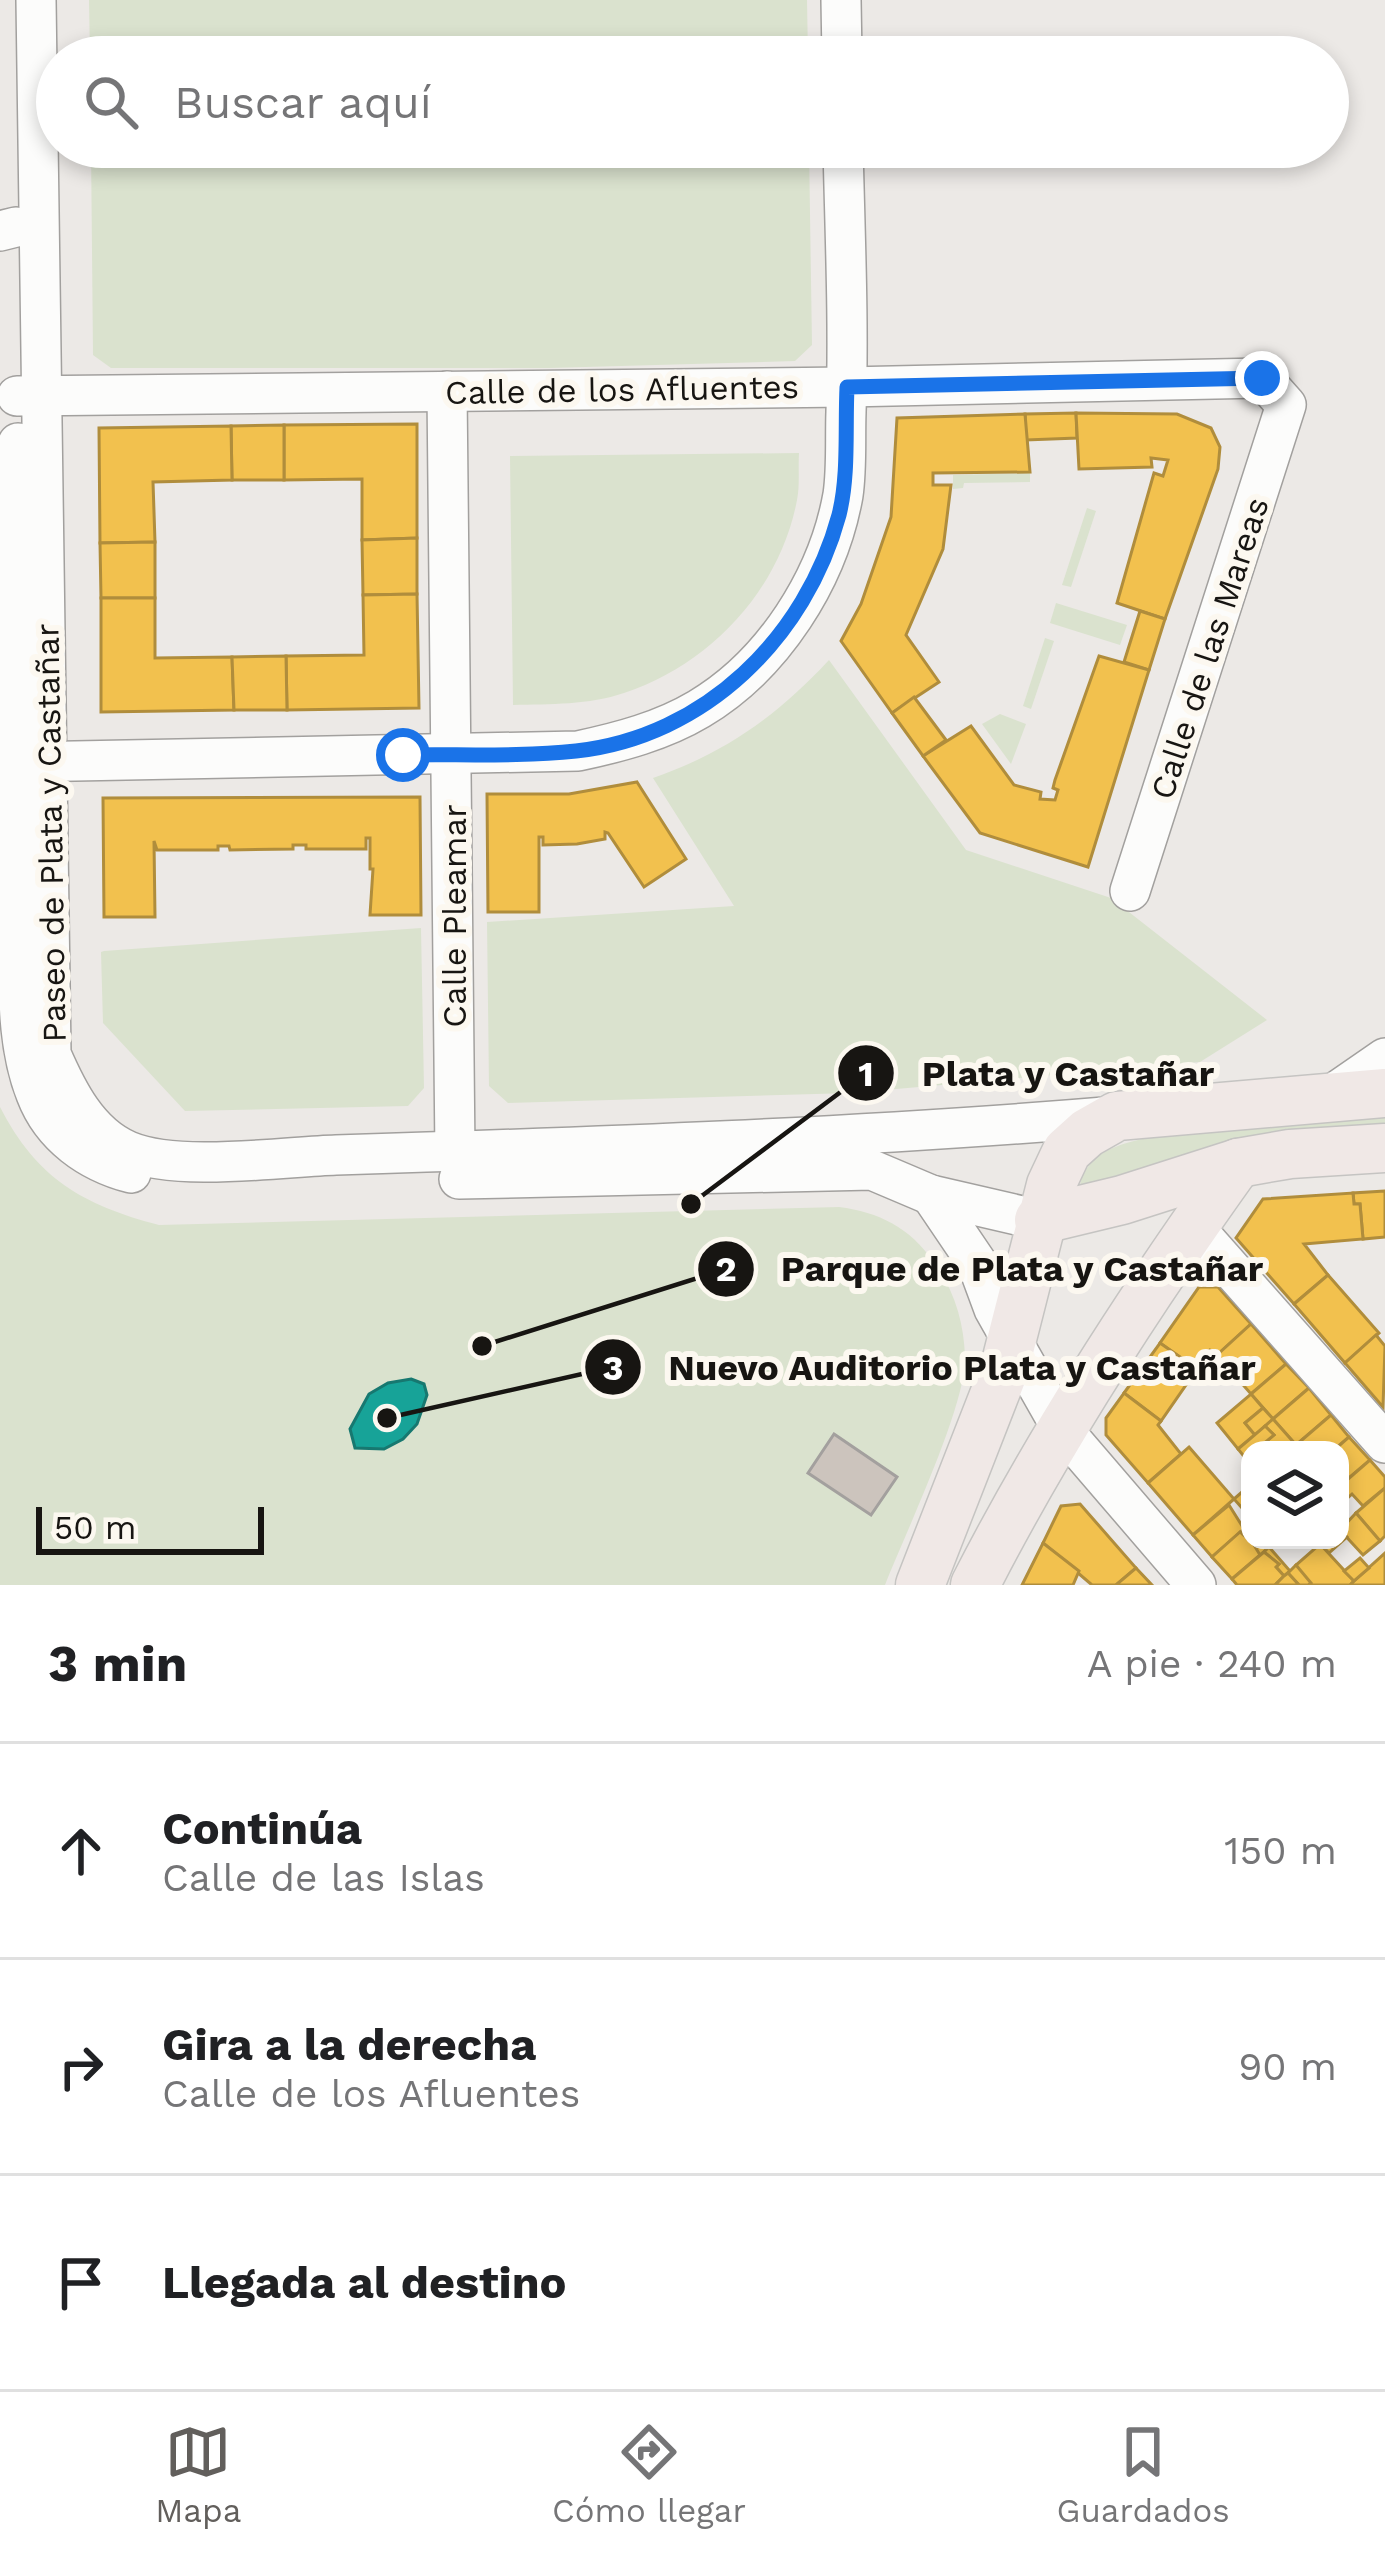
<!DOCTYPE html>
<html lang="es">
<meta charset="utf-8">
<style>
:root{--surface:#fff;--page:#f2f2f2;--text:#202124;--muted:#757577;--line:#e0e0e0;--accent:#625f5c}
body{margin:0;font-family:"Work Sans",sans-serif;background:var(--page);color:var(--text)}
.controls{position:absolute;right:36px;bottom:36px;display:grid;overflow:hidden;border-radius:24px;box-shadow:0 6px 18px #0003}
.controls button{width:108px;height:108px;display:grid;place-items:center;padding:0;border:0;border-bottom:3px solid var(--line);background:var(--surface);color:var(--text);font:60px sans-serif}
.scale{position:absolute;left:36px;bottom:30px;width:228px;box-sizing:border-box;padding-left:12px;border:6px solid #171512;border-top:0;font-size:33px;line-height:42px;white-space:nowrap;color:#171512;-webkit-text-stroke:9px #fcf8f0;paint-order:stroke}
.stop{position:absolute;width:36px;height:36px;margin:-27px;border:9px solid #1a73e8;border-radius:50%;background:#fff}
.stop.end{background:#1a73e8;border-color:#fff;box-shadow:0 3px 12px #0008}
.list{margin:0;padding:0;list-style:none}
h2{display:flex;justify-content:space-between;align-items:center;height:156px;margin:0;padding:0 48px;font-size:51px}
h2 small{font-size:39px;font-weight:400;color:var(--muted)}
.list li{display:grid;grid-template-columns:78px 1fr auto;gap:36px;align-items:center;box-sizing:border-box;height:216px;padding:0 48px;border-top:3px solid var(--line)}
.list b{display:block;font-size:45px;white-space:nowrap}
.list p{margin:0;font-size:39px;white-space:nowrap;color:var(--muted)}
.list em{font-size:39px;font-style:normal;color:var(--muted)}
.icon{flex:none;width:66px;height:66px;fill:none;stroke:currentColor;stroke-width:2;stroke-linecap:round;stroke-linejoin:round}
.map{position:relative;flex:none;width:1385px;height:1585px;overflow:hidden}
.search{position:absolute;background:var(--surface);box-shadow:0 6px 18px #0003;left:36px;right:36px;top:36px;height:132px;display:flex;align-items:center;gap:30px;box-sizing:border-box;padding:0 42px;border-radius:66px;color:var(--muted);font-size:45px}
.sheet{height:804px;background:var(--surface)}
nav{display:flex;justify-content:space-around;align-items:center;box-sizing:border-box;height:168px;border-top:3px solid var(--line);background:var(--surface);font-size:33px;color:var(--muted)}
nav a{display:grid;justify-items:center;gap:6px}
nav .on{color:var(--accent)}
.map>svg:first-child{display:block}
</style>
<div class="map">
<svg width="1385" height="1585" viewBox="0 0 1385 1585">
<rect width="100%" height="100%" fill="#ece9e6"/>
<!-- green -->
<g fill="#dae2ce">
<path d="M89,0H807L808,57H90Z"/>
<path d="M91,147H809L812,345L795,361L549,368H111L93,355Z"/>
<path d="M799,453C798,468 800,485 797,500C780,590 710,665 624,693C589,705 550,704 513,705L510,456Z"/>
<path d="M1030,473V482L964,483L963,488L953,489V475Z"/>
<path d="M1087,508L1096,511L1071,587L1062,585Z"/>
<path d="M1056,603L1127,625L1120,645L1050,623Z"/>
<path d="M1045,638L1054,641L1031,709L1023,706Z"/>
<path d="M829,660L966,850L1111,898L1267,1020L1200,1062L851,1093L508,1103L489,1086L487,922L734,906L653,778C725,753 777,716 829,660Z"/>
<path d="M1000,714L1026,724L1011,764L982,724Z"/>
<path d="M421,928L424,1088L408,1106L185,1111L103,1023L101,952L104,951Z"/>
<path d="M0,1107C37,1179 83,1205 159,1225L839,1207C879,1212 910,1228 933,1261C954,1289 964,1322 965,1357C967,1404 905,1534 885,1585H0Z"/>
<path d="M1385,1114V1132L1127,1183L1080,1186C1081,1174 1090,1162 1100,1155C1142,1124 1325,1120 1385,1114Z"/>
</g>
<!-- homes -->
<g fill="#f2c14e" stroke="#b08d3c" stroke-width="3">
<path d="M1076,413L1077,438L1026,440L1025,414Z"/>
<path d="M1076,413L1177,414L1211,428L1220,447L1218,469L1165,619L1117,603L1154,473L1163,476L1168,460L1151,458L1152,467L1079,469Z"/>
<path d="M1025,414L1030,472L933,473V485H951L943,549L906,635L939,682L892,713L841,641L861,604L891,517L897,418Z"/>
<path d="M417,424V538L362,540V479L284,480V425Z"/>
<path d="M284,425V480H232L231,426Z"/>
<path d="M231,426L232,480L153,482L155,542L100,543L99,428Z"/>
<path d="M417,538V594L363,595L362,540Z"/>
<path d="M155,542V598H101L100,543Z"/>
<path d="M417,594L419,708L287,710L286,656L364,655L363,595Z"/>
<path d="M101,598H155V658L232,657L234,710L101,712Z"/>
<path d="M1140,611L1165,619L1149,670L1124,662Z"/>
<path d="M286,656L287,710H234L232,657Z"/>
<path d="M1099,656L1149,670L1088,867L980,833L923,756L971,726L1014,785L1041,792L1040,799L1055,800L1058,790L1053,788L1055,780Z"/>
<path d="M914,697L946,740L923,756L892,713Z"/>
<path d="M637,782L686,859L644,887L608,833L605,832V839L577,844L543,845V837H539V912H488L487,794H569Z"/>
<path d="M420,797L421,915H370L373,869H370V838H366V849H306V845H293V849L230,850L229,846H218V850H157L154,841L155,917H104L103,798Z"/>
<path d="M1385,1191V1237L1363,1239L1360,1204H1354L1353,1193Z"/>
<path d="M1353,1193L1354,1204H1360L1363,1239L1304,1244L1328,1275L1294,1304L1236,1238L1263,1199Z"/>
<path d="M1328,1275L1379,1333L1345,1363L1294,1304Z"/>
<path d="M1199,1287H1218L1251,1324L1217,1355L1210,1350L1197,1369L1160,1343Z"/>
<path d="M1251,1324L1286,1364L1251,1394L1217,1355Z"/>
<path d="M1376,1335L1385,1346L1383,1407L1345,1363Z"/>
<path d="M1160,1343L1197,1369L1161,1421L1124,1393Z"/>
<path d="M1286,1364L1309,1388L1273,1419L1251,1394Z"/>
<path d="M1309,1388L1331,1415L1296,1445L1273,1419Z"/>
<path d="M1124,1393L1161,1421L1158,1425L1181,1454L1148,1483L1106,1435V1418Z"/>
<path d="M1251,1394L1263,1408L1245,1423L1255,1435L1238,1449L1217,1423Z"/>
<path d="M1263,1408L1273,1419L1255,1435L1245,1423Z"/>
<path d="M1331,1415L1349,1437L1334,1450H1301L1296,1445Z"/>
<path d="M1273,1419L1296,1445L1291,1450H1256L1274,1435L1265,1426Z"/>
<path d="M1265,1426L1274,1435L1256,1450H1250L1246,1459L1238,1449Z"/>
<path d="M1349,1437L1370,1460L1343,1483L1340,1479V1450H1334Z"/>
<path d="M1189,1447L1234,1499L1193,1535L1148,1483Z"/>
<path d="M1370,1460L1385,1477V1488L1363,1506L1352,1494L1340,1505V1486Z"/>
<path d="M1250,1485V1517L1234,1499Z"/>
<path d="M1385,1488V1536L1380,1541L1356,1513Z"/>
<path d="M1080,1504L1136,1568L1116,1585H1092L1043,1543L1061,1506Z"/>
<path d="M1229,1505L1244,1529L1212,1557L1193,1535Z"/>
<path d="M1356,1513L1380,1541L1363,1555L1340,1530Z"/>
<path d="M1340,1530L1347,1537L1329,1553L1320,1544L1340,1540Z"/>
<path d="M1240,1532L1258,1548L1260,1555L1232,1579L1212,1557Z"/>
<path d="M1251,1540H1264L1269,1547L1260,1555Z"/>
<path d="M1043,1543L1079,1571L1073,1585H1022Z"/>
<path d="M1320,1544L1354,1581L1350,1585H1308L1296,1565Z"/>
<path d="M1269,1547L1290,1571L1284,1576L1276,1567L1279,1564L1264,1552Z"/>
<path d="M1264,1552L1279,1564L1276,1567L1284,1576L1275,1585H1237L1232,1579Z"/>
<path d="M1385,1553V1585H1350L1354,1581Z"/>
<path d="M1360,1558L1369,1568L1354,1581L1344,1571Z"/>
<path d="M1296,1565L1311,1583L1308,1585H1299L1288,1573Z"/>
<path d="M1136,1568L1152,1585H1116Z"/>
<path d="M1288,1573L1299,1585H1275L1284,1576Z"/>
</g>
<!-- public -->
<path fill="#17a398" stroke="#177870" stroke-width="3" d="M411,1379L424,1384L427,1395L417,1424L403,1439L384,1449L355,1448L350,1429L369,1394L388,1383Z"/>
<!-- building -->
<path fill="#ccc4bd" stroke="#a3a09e" stroke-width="3" d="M834,1434L897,1477L871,1515L808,1473Z"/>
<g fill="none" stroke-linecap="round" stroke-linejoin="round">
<defs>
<g id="minor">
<path d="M36,0L51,1054C67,1091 88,1134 128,1151C178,1172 281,1157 336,1155C597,1147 857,1138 1117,1116"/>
<path d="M841,0L842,57"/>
<path d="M0,231L16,227"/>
<path d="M447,391L455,1154"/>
<path d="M17,396L847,387L1262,378L1286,405L1130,891"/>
<path d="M18,443C18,594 17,744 19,894C20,958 12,1034 36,1094C52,1136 89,1162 131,1173"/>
<path d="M23,762L578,751C620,742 662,731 699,709C773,665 828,579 843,495C847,468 845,439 846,412C849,324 845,235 843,147"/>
<path d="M1330,1096L1385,1058"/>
<path d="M459,1179L872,1170L931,1195L1039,1220"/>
<path d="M931,1195L977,1263L994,1309L1062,1429L1196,1585"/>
<path d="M1193,1226L1385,1443"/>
</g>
<g id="major">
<path d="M1039,1220L1122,1200L1238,1163L1290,1154L1385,1148"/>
<path d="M920,1585L1004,1370L1051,1185L1067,1151L1087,1133L1117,1116L1385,1093"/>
<path d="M975,1585C1050,1438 1142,1297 1238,1163"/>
</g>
</defs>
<!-- minor casing -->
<use href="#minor" stroke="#a2a09e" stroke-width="42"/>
<!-- major casing -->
<use href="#major" stroke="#c5c4c2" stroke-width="51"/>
<!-- minor -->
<use href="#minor" stroke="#fcfcfb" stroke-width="39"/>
<!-- major -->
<use href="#major" stroke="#f0e8e6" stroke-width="48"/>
</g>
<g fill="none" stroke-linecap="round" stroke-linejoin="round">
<!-- route -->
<path stroke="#1a73e8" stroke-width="15" d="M403,755C460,754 519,757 576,751C705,737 806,637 839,515C849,475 845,429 847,387L1262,378"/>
</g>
<g text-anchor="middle" stroke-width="12" stroke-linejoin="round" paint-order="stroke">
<!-- street labels -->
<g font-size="33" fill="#171512" stroke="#fcf8f0">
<text transform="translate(622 389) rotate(-1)" y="12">Calle de los Afluentes</text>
<text transform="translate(1209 648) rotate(-72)" y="12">Calle de las Mareas</text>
<text transform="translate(50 833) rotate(-91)" y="12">Paseo de Plata y Castañar</text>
<text transform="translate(454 916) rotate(-90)" y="12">Calle Pleamar</text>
</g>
</g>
<!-- callouts -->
<path fill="none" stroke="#171512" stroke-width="4.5" d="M691 1204L866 1073M482 1346L726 1269M387 1418L613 1367"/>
<g fill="#171512" stroke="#fcf8f0" stroke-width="4.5">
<circle cx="691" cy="1204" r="12"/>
<circle cx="482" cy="1346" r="12"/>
<circle cx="387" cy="1418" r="12"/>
<circle cx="866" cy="1073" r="30"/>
<circle cx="726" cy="1269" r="30"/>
<circle cx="613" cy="1367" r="30"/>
</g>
<g font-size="36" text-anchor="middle" font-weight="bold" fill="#fff">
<text x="866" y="1086">1</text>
<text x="726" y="1281">2</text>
<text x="613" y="1380">3</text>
</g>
<g font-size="36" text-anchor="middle" font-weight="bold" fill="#171512" stroke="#fcf8f0" stroke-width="12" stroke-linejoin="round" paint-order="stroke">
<text x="1068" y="1086">Plata y Castañar</text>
<text x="1022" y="1281">Parque de Plata y Castañar</text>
<text x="962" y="1380">Nuevo Auditorio Plata y Castañar</text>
</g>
</svg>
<div class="controls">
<button><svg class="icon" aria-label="layers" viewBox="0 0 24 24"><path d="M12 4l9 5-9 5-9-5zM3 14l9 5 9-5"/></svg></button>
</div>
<div class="scale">50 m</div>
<div class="stop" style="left:403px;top:755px"></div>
<div class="stop end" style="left:1262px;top:378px"></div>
<div class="search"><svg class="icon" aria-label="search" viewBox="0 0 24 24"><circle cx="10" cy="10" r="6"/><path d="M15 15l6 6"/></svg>Buscar aquí</div>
</div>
<section class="sheet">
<h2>3 min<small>A pie · 240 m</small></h2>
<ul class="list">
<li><svg class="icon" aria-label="ahead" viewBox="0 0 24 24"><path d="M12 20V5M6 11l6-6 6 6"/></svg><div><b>Continúa</b><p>Calle de las Islas</p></div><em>150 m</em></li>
<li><svg class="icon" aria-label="right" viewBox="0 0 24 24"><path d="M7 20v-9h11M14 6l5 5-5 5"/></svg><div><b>Gira a la derecha</b><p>Calle de los Afluentes</p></div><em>90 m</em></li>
<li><svg class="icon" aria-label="arrive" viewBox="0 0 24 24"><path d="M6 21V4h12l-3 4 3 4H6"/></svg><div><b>Llegada al destino</b></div></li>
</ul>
</section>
<nav>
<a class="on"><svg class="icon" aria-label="map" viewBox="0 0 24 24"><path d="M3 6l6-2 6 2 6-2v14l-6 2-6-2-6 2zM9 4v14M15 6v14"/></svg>Mapa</a>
<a><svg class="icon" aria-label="directions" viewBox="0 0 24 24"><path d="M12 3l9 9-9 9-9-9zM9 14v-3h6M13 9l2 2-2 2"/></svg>Cómo llegar</a>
<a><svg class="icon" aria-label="saved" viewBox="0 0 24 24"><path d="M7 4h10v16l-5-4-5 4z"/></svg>Guardados</a>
</nav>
